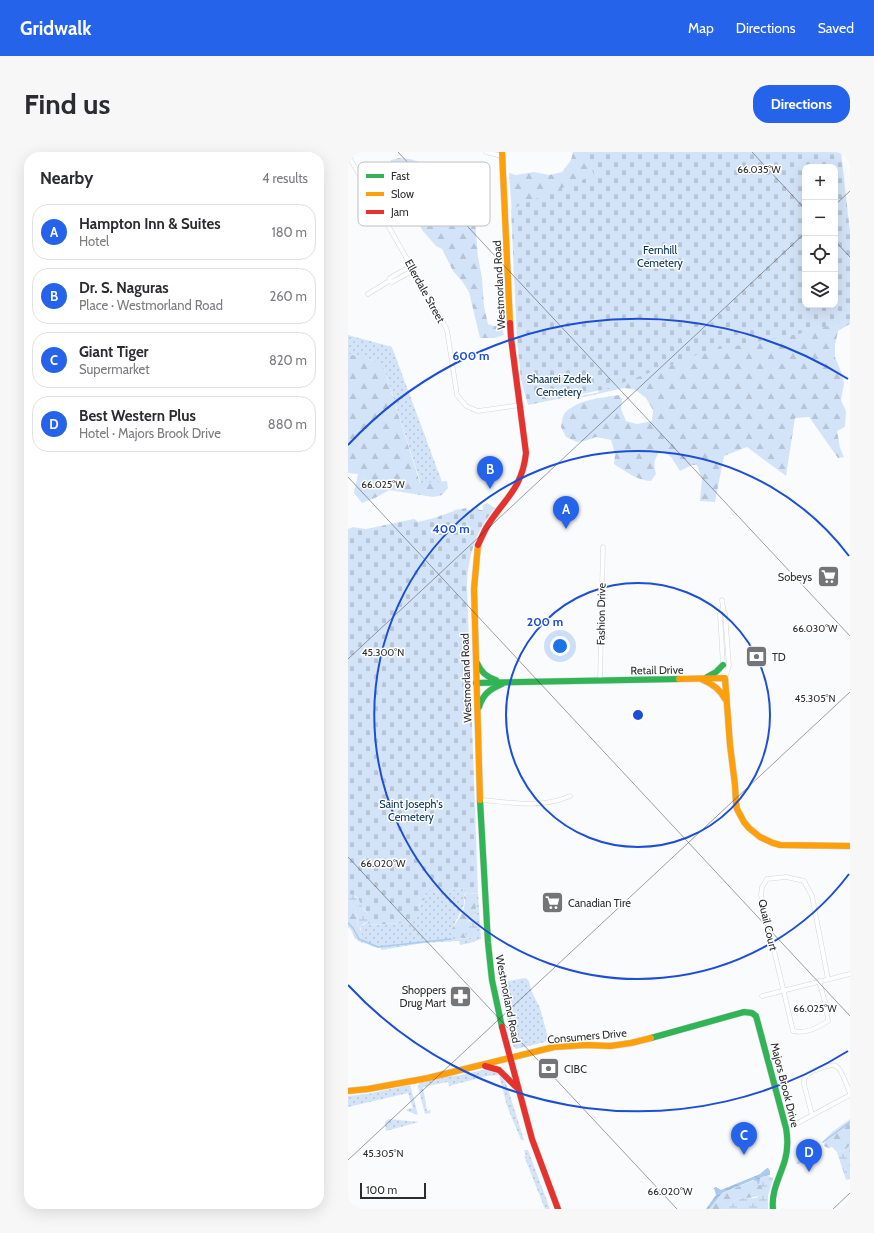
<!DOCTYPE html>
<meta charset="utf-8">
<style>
:root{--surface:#fff;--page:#f7f7f7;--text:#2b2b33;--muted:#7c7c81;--line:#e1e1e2;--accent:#2563eb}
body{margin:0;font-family:Cabin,sans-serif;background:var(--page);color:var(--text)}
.controls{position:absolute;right:12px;top:12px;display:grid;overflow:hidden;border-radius:8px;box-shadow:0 4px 16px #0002}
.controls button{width:36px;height:36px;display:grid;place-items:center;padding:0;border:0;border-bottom:1px solid var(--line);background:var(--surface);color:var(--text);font:20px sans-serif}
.scale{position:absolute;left:12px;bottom:10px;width:66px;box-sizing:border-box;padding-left:4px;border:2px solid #2c2d2e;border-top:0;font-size:11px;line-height:14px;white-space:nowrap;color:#2c2d2e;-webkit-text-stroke:3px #fff;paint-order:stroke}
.you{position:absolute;left:212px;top:494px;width:14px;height:14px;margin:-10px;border:3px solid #fff;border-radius:50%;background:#1a73e8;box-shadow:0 0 0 6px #1a73e833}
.badge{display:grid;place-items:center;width:26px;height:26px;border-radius:50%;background:var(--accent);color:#fff;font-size:13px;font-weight:700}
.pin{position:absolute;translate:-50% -33px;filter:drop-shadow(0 1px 2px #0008)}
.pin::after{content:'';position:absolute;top:21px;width:14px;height:12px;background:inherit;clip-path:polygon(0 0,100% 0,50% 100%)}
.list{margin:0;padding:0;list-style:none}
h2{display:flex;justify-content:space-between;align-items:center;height:52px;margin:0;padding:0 16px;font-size:17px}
h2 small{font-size:13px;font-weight:400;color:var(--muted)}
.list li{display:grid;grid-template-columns:26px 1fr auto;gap:12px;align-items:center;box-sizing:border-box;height:56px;margin:0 8px 8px;padding:0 8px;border:1px solid var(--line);border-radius:16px}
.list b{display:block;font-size:15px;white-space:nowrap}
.list p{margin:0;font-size:13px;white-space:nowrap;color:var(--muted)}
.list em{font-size:13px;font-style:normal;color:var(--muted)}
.icon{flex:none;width:22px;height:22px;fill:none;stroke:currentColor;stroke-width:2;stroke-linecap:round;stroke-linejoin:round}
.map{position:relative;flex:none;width:502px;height:1057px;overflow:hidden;border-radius:16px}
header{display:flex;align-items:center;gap:24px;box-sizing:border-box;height:56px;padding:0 20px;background:var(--accent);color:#fff}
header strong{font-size:19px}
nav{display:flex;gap:22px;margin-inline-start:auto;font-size:14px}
.intro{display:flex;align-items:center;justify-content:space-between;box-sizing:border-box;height:96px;padding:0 24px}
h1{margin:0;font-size:28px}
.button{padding:10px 18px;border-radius:16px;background:var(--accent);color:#fff;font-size:14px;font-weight:700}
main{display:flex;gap:24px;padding:0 24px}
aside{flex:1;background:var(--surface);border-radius:16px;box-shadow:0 4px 16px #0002}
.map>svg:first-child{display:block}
</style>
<header>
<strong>Gridwalk</strong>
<nav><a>Map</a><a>Directions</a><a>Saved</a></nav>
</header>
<div class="intro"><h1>Find us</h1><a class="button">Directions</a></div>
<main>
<aside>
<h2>Nearby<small>4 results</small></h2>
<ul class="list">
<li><span class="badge">A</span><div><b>Hampton Inn &amp; Suites</b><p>Hotel</p></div><em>180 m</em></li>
<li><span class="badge">B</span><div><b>Dr. S. Naguras</b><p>Place · Westmorland Road</p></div><em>260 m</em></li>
<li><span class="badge">C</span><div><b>Giant Tiger</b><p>Supermarket</p></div><em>820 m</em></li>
<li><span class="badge">D</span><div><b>Best Western Plus</b><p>Hotel · Majors Brook Drive</p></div><em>880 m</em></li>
</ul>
</aside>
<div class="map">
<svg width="502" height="1057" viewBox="0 0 502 1057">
<defs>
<pattern id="green-dots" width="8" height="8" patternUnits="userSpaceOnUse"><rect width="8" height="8" fill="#d4e4f8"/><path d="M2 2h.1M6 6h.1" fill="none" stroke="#b6c4d5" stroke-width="1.8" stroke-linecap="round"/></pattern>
<pattern id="forest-firs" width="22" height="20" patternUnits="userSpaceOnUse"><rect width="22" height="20" fill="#d4e4f8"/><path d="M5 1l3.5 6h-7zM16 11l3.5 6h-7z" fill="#b6c4d5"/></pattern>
<pattern id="wetland-marsh" width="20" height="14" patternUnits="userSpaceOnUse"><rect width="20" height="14" fill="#d4e4f8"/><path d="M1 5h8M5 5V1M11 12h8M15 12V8" fill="none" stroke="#b6c4d5"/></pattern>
<pattern id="cemetery-stones" width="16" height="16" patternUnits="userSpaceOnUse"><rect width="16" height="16" fill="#d4e4f8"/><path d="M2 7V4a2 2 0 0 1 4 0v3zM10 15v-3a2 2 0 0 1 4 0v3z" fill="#b6c4d5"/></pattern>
<pattern id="water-waves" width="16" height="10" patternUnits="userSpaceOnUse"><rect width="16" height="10" fill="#accaeb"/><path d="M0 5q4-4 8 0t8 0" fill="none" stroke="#94aeca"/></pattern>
</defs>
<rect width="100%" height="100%" fill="#fafbfd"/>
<!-- green -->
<g fill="url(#green-dots)">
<path d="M0,183L44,195L94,330L73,332L36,217L23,208L0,202Z"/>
<path d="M85,729L88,741L113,736L118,740L116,743V753L104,777L113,787L125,785C132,776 126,766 127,756C127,750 127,748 126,742H125L130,741L133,787L122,791L112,793L111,789L76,791L33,798V796C27,796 17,791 10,789H12C18,778 6,778 20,770L21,772L23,773L64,770L68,764L72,751L78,746L77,741Z"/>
<path d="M176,826L179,827L181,829L183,838L192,856L200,886L197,890L168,897L165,894L152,834L156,830Z"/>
<path d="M140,917C149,919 153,923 158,931L176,988H173L159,954L151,923L139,924L101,934L100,930L75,935L79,959L83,958L82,961L77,962L70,935L71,932L74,929L91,926L92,927L94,926V925L113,923Z"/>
<path d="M61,933L63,936L70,963L59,959V957L65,956L60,941L0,955V944L19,942Z"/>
<path d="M41,967L71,970L38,979L37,970Z"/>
<path d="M176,998H180L202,1057H197L176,1004H178Z"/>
</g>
<!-- forest -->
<g fill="url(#forest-firs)">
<path d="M225,0H261L275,26L166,89L161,21L168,23L186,20L201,23L214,20L223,8Z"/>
<path d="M51,6L62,7L85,14L108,20L118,34L123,36L125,39L117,45L118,50L125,51L133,49L135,55L128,57L127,68L130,105L134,126L136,154L140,172L146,174H153L156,183L146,186H132L121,140L114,129L105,119L94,97L88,94L74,78L68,65L65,51L61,45L52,36L42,27L40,21L43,8Z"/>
<path d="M494,58L502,78V172L490,179L487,193V205L494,222L496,232L493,248L498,259L497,275L489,279L492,296L496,305L490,306L461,265L447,266L438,324L399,295L376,304L367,350L352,349L354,327L349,313H344L332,319L323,305L313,298C306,307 305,311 308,322L303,329C290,329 277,319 266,312L267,302L263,288L248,285L237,289L229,290L218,285L213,275C214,271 214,265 216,262C229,247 253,246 271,243L274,247L273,257L278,269L289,272L304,269L305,258L298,246L286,237L276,236L236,245H234L236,243L249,241L257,234L457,153H487Z"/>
<path d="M0,202C11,205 29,207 36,217L72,331L99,329L100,336L94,343L85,345L41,338L29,345L14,351L6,341L10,322L0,321Z"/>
<path d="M118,740L121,742H126C130,749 127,758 126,766L120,769L118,786C111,787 103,785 104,777C109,769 120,755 116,745Z"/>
<path d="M0,748C4,752 9,758 9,765C9,768 9,771 10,774C13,779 16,783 12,789H10C5,785 5,778 0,775Z"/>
<path d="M502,967V993C499,997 495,1000 489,1000L484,995L480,996L476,994L477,987L484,980Z"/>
<path d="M458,994L461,997L464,998V999H468L467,1004L451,1012H449L448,1011L452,1006L451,1005L448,1001L451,1000L456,1002L457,1001L456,996Z"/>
<path d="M407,1028L411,1033L413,1032C424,1048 395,1045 390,1047C385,1049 381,1053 378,1057H362L361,1056L374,1041Z"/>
</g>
<!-- wetland -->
<g fill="url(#wetland-marsh)">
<path d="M3,741L12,749L16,758L21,763L20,770L15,772L12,777C8,772 10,769 9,763C8,757 4,752 0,748V742Z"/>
<path d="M127,756L129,774L128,783L125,785L118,786L116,777L117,772L126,766Z"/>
<path d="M502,993V1027L498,1028L489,1000C495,1000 499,997 502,993Z"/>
<path d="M418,1023L425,1026L420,1044V1057H378C381,1053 385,1049 390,1047C396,1045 401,1047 407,1046C413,1044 418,1036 411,1032C411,1027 412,1024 418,1023Z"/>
</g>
<!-- cemetery -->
<g fill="url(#cemetery-stones)" fill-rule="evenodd">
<path d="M237,0H493L502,80V167L460,180L356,200L258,237L180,253L173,228L169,188L163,57L246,23ZM457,15H487V153H457Z"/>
<path d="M139,351L147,356C128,378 120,404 119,433L130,741L121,742L113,736L88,741L85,730V737L77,741L78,746L72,751L68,767L65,770L23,773L20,771V762C19,760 17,759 16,757C12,750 9,741 0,742V377L5,375L18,377L66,367L68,368L70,370L86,366L106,359V358L119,356V358H127L129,355L131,358H134L135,357V353Z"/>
</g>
<!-- water -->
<path fill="url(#water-waves)" d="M419,1016H420L422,1019V1023L416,1024L412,1026L411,1033L408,1029L405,1028L374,1041L361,1057H358L368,1043L366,1036L368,1035L373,1038L412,1022Z"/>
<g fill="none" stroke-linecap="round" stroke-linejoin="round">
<!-- stream -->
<g stroke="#accaeb" stroke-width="1.5">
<path d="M0,771L5,776L11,787L30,795L103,787"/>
<path d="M475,990L502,970"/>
<path d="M451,1007L465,998"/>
</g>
<defs>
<g id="street">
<path d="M138,0L154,4"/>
<path d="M0,3L96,172L99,178L109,243L118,254L130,259L172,253"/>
<path d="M41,129L44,130L66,118"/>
<path d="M20,142L41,129L42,126L63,114"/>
<path d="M374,448L375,456L377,461L381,514L377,526"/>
<path d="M375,456L372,462L375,513L377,525"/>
<path d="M252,529L255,395"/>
<path d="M132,648C163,650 193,657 222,644"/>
<path d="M471,829L478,853L480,869C469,876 458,882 445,879L413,743L414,735L419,727L438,725L456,729L464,744L480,827"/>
<path d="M414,844L502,822"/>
<path d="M464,963L456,932C456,928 456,926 459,923C463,919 483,911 488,914C494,917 499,935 502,941"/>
<path d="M444,974L502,943"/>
</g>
<g id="fast">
<path d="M129,511C133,520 138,525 148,528"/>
<path d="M359,525L368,520L375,513"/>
<path d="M128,531L331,527"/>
<path d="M131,555C135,542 142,537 154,532"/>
<path d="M132,648L140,791L144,828L154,875"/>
<path d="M303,886L396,860L404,861L408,864L438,976C440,987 440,997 437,1008C432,1025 423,1039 425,1057"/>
</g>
<g id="slow">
<path d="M154,0L162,171"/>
<path d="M130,393L126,437L132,648"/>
<path d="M331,527L377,526L382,593L387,633L388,651L389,657L396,670L401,676L412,685L425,691L432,693L502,694"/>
<path d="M355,528C365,532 372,537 377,547"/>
<path d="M0,939L20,937L80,926L206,895L239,893L262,894L283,891L303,886"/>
</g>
<g id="jam">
<path d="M130,393C133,387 136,379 140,373C157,346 174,337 178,301L163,186L162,171"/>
<path d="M154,875L184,987L210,1057"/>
<path d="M137,914L151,918L168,935"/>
</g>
</defs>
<!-- street casing -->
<use href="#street" stroke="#d4d5d6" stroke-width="5"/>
<!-- fast casing -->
<use href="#fast" stroke="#d4d5d6" stroke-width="7"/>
<!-- slow casing -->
<use href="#slow" stroke="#d4d5d6" stroke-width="7"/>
<!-- jam casing -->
<use href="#jam" stroke="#d4d5d6" stroke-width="7"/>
<!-- street -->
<use href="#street" stroke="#fefeff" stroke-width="4"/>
<!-- fast -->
<use href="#fast" stroke="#30b455" stroke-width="6"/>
<!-- slow -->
<use href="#slow" stroke="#ff9f0a" stroke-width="6"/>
<!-- jam -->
<use href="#jam" stroke="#e5322d" stroke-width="6"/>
</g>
<!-- ticks -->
<path fill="none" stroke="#2c2d2e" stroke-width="1" stroke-opacity="0.45" d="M50,0L502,484M404,0L457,57M0,6L6,0M487,53L502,39M487,89L502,105M0,325L502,864M0,507L457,81M0,705L329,1057M0,1008L502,540M485,1057L502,1041"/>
<!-- distance rings -->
<g fill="none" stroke="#1d4ed8" stroke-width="2">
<circle cx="290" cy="563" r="132"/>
<path d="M501 722A264 264 0 1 1 501 404"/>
<path d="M500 899A396 396 0 0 1 0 833M0 293A396 396 0 0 1 500 227"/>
</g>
<!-- icons -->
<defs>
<symbol id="supermarket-square" viewBox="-11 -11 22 22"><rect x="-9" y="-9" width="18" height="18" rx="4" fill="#747576" stroke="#fff"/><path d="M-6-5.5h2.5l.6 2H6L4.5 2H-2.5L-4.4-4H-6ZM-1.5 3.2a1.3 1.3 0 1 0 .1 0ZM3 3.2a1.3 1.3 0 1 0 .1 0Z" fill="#fff"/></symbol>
<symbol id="bank-square" viewBox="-11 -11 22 22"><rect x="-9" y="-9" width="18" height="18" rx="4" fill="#747576" stroke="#fff"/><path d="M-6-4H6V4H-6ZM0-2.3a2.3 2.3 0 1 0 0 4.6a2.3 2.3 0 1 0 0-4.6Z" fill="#fff"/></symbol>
<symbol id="pharmacy-square" viewBox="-11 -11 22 22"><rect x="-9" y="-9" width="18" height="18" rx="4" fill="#747576" stroke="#fff"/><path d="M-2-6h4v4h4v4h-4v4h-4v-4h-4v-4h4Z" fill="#fff"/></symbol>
</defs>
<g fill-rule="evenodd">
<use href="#supermarket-square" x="468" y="412" width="25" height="25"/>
<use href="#bank-square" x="396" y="492" width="25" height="25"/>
<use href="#supermarket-square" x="192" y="738" width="25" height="25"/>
<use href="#pharmacy-square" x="100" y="832" width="25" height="25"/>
<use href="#bank-square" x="188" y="904" width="25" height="25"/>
</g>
<g text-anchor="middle" stroke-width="3" stroke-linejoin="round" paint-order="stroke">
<!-- park labels -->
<g font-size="11" fill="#002e57" stroke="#fff">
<text x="312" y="102">Fernhill<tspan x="312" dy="13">Cemetery</tspan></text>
<text x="211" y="231">Shaarei Zedek<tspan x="211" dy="13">Cemetery</tspan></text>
<text x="63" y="656">Saint Joseph's<tspan x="63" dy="13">Cemetery</tspan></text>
</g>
<!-- street labels -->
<g font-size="11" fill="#2c2d2e" stroke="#fff">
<text transform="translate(151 133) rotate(-93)" y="4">Westmorland Road</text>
<text transform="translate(77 139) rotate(61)" y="4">Ellerdale Street</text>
<text transform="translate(253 462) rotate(-89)" y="4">Fashion Drive</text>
<text transform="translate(309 518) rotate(-1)" y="4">Retail Drive</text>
<text transform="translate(118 526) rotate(-92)" y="4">Westmorland Road</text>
<text transform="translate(420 773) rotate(77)" y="4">Quail Court</text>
<text transform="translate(160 847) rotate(79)" y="4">Westmorland Road</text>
<text transform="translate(239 884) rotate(-5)" y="4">Consumers Drive</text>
<text transform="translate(437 933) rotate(76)" y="4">Majors Brook Drive</text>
</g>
<!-- poi labels -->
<g font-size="11" fill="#2c2d2e" stroke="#fff" text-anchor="start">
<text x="464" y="429" text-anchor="end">Sobeys</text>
<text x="424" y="509">TD</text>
<text x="220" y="755">Canadian Tire</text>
<text x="98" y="842" text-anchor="end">Shoppers<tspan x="98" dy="13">Drug Mart</tspan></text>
<text x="216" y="921">CIBC</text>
</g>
</g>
<!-- legend -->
<rect x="10" y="10" width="132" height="64" rx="6" fill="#fff" stroke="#c0c0c0" stroke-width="1"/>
<rect x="18" y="22" width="18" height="4" fill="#30b455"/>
<rect x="18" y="40" width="18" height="4" fill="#ff9f0a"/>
<rect x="18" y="58" width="18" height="4" fill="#e5322d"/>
<g font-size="11" fill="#2c2d2e">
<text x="43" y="28">Fast</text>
<text x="43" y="46">Slow</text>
<text x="43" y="64">Jam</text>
</g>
<g font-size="10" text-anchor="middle" fill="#2c2d2e" stroke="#fff" stroke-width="3" stroke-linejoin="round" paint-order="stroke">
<text x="411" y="21">66.035°W</text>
<text x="35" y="336">66.025°W</text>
<text x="467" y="480">66.030°W</text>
<text x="35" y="504">45.300°N</text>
<text x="467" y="550">45.305°N</text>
<text x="35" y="715">66.020°W</text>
<text x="467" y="860">66.025°W</text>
<text x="35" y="1005">45.305°N</text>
<text x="322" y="1043">66.020°W</text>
</g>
<circle cx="290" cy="563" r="6" fill="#1d4ed8" stroke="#fff" stroke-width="2"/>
<g font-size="12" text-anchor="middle" font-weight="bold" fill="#1d4ed8" stroke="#fff" stroke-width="3" stroke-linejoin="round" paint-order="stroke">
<text x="123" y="208">600 m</text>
<text x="103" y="381">400 m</text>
<text x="197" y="474">200 m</text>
</g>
</svg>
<div class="controls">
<button>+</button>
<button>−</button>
<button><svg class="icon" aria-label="locate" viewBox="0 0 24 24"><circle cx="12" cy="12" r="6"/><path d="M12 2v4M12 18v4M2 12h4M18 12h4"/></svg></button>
<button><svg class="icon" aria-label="layers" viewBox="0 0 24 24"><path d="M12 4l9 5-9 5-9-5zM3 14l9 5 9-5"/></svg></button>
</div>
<div class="scale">100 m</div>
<div class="you"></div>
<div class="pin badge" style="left:218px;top:377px">A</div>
<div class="pin badge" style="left:142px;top:337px">B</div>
<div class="pin badge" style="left:396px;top:1003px">C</div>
<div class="pin badge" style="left:461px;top:1020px">D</div>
</div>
</main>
